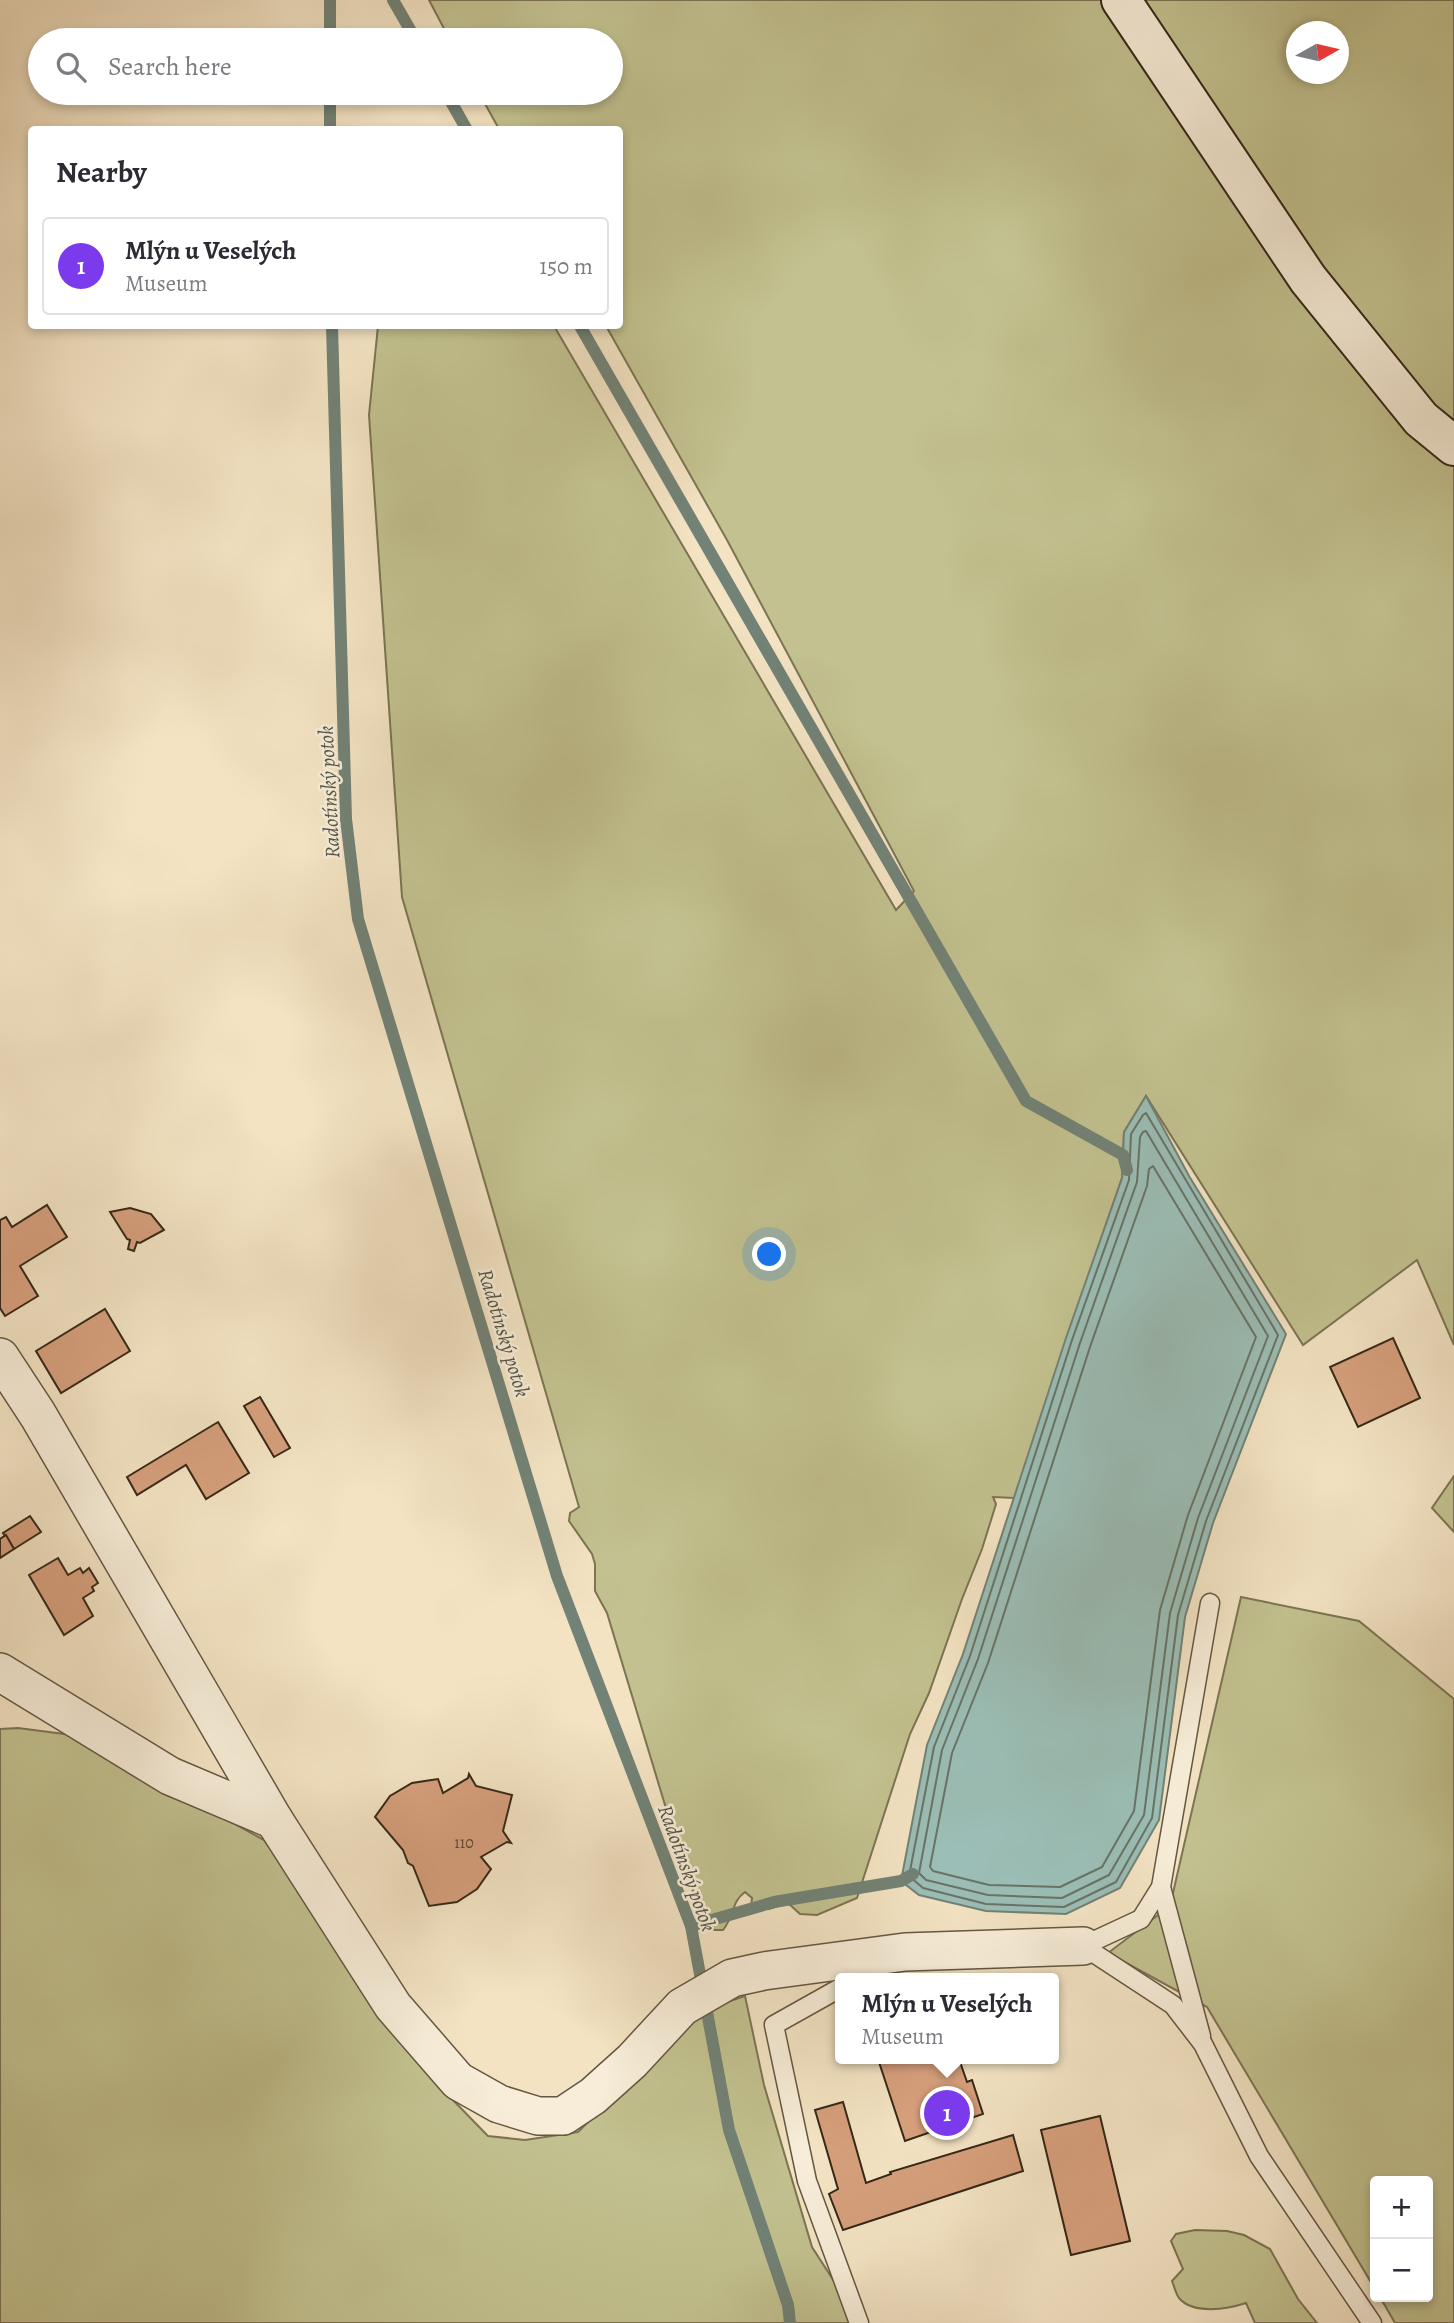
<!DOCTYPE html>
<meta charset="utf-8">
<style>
:root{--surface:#fff;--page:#f2f2f3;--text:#2b2b33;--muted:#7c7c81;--line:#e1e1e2;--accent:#7c3aed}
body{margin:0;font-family:Alegreya,serif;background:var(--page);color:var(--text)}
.controls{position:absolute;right:21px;bottom:21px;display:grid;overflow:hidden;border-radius:7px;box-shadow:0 4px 10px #0003}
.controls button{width:63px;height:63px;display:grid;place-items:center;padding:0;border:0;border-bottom:2px solid var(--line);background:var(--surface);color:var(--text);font:35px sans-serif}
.compass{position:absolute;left:1286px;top:21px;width:63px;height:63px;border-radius:50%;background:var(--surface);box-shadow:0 4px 10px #0003;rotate:82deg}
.you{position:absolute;left:770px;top:1255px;width:24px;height:24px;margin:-18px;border:5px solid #fff;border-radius:50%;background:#1a73e8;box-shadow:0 0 0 10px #1a73e833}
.badge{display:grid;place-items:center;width:46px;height:46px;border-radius:50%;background:var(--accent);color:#fff;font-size:23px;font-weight:700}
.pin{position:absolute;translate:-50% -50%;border:4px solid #fff;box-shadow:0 2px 7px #0006}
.popup{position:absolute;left:835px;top:1973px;width:224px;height:91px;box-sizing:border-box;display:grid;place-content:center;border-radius:7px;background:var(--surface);filter:drop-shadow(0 2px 5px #0005);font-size:23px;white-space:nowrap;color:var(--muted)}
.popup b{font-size:26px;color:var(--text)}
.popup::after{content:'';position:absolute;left:50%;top:100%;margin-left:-14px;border:14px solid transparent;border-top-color:var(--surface)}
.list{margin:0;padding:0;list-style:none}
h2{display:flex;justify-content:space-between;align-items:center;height:91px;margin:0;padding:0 28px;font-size:30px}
h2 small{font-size:23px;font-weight:400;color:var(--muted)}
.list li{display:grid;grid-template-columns:46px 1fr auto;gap:21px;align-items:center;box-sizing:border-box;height:98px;margin:0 14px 14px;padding:0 14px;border:2px solid var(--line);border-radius:7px}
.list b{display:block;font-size:26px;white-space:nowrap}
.list p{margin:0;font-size:23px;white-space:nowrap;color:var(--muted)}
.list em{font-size:23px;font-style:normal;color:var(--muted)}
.icon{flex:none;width:38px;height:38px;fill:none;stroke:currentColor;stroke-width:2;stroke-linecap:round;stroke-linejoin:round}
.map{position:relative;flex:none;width:1454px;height:2323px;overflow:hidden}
.search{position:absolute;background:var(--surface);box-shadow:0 4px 10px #0003;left:28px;top:28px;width:595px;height:77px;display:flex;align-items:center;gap:18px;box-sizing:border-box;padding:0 24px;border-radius:38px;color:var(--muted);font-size:26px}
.panel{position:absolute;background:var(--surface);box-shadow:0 4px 10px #0003;left:28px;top:126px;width:595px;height:203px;border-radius:7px}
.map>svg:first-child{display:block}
</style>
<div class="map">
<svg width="1454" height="2323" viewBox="0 0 1454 2323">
<rect width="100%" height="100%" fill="#f3e3c3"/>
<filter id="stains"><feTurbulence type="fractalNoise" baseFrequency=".00286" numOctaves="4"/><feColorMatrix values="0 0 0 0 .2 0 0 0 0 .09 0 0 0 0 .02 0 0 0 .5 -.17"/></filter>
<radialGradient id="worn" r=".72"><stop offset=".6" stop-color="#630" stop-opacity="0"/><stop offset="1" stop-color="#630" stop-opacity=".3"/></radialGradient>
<!-- green -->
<g fill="#c2c18f" stroke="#7c7453" stroke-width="2" fill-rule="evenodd">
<path d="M429,0H1454V1345L1417,1260L1303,1345L1146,1096L1124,1132L1122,1178L1014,1498L993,1497L996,1504L982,1549L962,1599L929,1693L910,1734L857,1898L817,1915L800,1914L788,1903L769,1909L751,1907L752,1898L745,1892C731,1902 735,1915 723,1930H714L709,1915L694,1896L688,1868H684L607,1613L595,1591V1564L592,1554L569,1521L570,1513L579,1507L402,897L369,415L378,326H554L896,910L914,891L727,540L606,326H620V130L499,129L479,93H611V40H450ZM1296,32H1338V74H1296Z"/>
<path d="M1454,1476V1532L1432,1508Z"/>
<path d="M1241,1597L1359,1621L1454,1699V2323H1395L1380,2297H1428V2181H1375V2289L1207,2007L1108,1953L1170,1906Z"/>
<path d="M18,1728L72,1735L264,1840L449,2096L488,2136L525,2140L578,2132L672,2038L715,2006L745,1996L764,2085L812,2247L861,2323H0V1729Z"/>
<path d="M1195,2230L1227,2231L1244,2235L1270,2249L1298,2299L1317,2323H1255L1246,2303C1228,2309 1193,2315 1179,2298C1176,2294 1174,2286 1172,2281L1183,2269L1171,2241L1176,2234Z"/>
</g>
<!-- water -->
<path fill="#9bbeb6" stroke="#728276" stroke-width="2" d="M1146,1096L1189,1176L1286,1334L1213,1523L1185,1617L1159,1820L1120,1888L1066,1914L986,1911L919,1895L901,1881L927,1745L963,1654L1066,1338L1122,1178L1124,1132Z"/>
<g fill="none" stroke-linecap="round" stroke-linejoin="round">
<!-- shore -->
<g stroke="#687366" stroke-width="2">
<path d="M1146,1113L1278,1335L1206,1521L1178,1615L1152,1818L1116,1882L1064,1907L986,1904L923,1888L909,1876L934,1747L970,1656L1072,1340L1129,1180L1131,1134L1143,1115Z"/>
<path d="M1146,1131L1268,1336L1198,1518L1170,1613L1144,1815L1109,1875L1062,1898L988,1895L926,1880L919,1873L942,1750L978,1659L1080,1343L1137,1182L1140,1137L1143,1132Z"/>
<path d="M1153,1166L1256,1337L1188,1515L1160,1610L1134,1811L1102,1867L1060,1887L989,1885L933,1871L930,1867L952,1753L988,1663L1090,1347L1147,1186L1149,1169Z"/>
</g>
<!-- stream -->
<g stroke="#728276" stroke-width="12">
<path d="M393,0L416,40"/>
<path d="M330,40V0"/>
<path d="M446,93L467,130"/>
<path d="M330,130V93"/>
<path d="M332,326L346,819L358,919L557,1576L691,1926L729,2130L788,2305L790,2323"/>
<path d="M580,326L1026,1101L1123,1155L1127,1170"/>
<path d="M691,1926L774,1902L901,1881L913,1874"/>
</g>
</g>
<!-- building -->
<g fill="#d69f7c" stroke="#352817" stroke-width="2">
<path d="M47,1205L67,1237L20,1266L38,1296L5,1316L0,1308V1220L6,1217L12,1227Z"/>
<path d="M130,1208L151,1214L164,1230L140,1243L137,1242L134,1251L128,1249L130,1240L127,1239L110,1212Z"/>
<path d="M105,1309L130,1351L61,1393L36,1351Z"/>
<path d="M1393,1338L1420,1398L1358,1427L1330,1367Z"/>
<path d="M260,1397L290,1448L274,1457L244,1406Z"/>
<path d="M218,1422L249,1473L206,1499L186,1465L137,1495L127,1477Z"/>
<path d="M30,1516L41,1532L14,1549L3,1533Z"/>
<path d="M6,1535L14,1549L0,1558V1539Z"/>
<path d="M58,1558L68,1575L80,1568L83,1573L89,1568L98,1583L92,1587L94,1591L83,1598L93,1616L64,1635L29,1575Z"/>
<path d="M469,1774L476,1786L512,1795L503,1831L511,1843L507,1842L481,1857L491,1869L477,1889L457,1902L429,1906L413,1866L408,1863L403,1850L375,1817L390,1796L412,1783L438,1779L443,1793L468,1778Z"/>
<path d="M878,2059H959L967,2082L972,2080L983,2114L905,2141Z"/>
<path d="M843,2102L866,2183L891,2174L890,2172L1013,2135L1023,2171L843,2230L829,2194L838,2189L815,2110Z"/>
<path d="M1100,2116L1130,2241L1071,2255L1041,2130Z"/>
</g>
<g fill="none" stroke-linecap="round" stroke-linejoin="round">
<defs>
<g id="lane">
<path d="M1161,1887L1201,2036"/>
<path d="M1083,1946L1173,2005L1203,2044L1259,2156L1372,2323"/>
<path d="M1083,1946L1141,1919L1161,1887L1210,1603"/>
<path d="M840,1988L774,2025L807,2181L859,2323"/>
</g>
<g id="street">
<path d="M0,1357L38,1415L274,1820L393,2006L458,2081L499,2104L538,2116H563L593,2096L632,2061L682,2007L732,1978L764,1971L905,1952L1083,1946"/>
<path d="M0,1672L170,1776L274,1820"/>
</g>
<path id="secondary" d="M1121,0L1308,279L1421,419L1454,446"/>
</defs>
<!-- lane casing -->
<use href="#lane" stroke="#645742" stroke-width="21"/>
<!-- street casing -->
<use href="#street" stroke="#645742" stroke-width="40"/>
<!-- secondary casing -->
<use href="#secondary" stroke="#352817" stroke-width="42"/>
<!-- lane -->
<use href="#lane" stroke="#f7edd8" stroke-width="18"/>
<!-- street -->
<use href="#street" stroke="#f7edd8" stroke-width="37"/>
<!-- secondary -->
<use href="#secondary" stroke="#f7edd8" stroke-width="38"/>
</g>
<g text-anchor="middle" stroke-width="5" stroke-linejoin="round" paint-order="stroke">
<!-- number labels -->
<g font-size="16" fill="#5d4630">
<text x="464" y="1848">110</text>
</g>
<!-- water labels -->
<g font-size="21" font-style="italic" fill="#545547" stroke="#f7edd8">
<text transform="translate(329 792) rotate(-93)" y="7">Radotínský potok</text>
<text transform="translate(504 1333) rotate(73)" y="7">Radotínský potok</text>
<text transform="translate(687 1868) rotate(70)" y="7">Radotínský potok</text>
</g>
</g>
<rect width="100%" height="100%" filter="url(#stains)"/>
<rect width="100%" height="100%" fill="url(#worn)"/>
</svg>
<div class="controls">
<button>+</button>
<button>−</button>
</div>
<svg class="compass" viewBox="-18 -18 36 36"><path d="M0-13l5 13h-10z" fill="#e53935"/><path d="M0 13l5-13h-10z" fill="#7c7c81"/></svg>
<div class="you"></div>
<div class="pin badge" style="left:947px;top:2113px">1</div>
<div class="popup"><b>Mlýn u Veselých</b>Museum</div>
<div class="search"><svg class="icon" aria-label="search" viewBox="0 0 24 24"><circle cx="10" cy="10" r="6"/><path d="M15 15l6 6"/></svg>Search here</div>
<section class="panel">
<h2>Nearby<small></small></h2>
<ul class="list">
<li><span class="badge">1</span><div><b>Mlýn u Veselých</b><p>Museum</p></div><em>150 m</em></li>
</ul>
</section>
</div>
